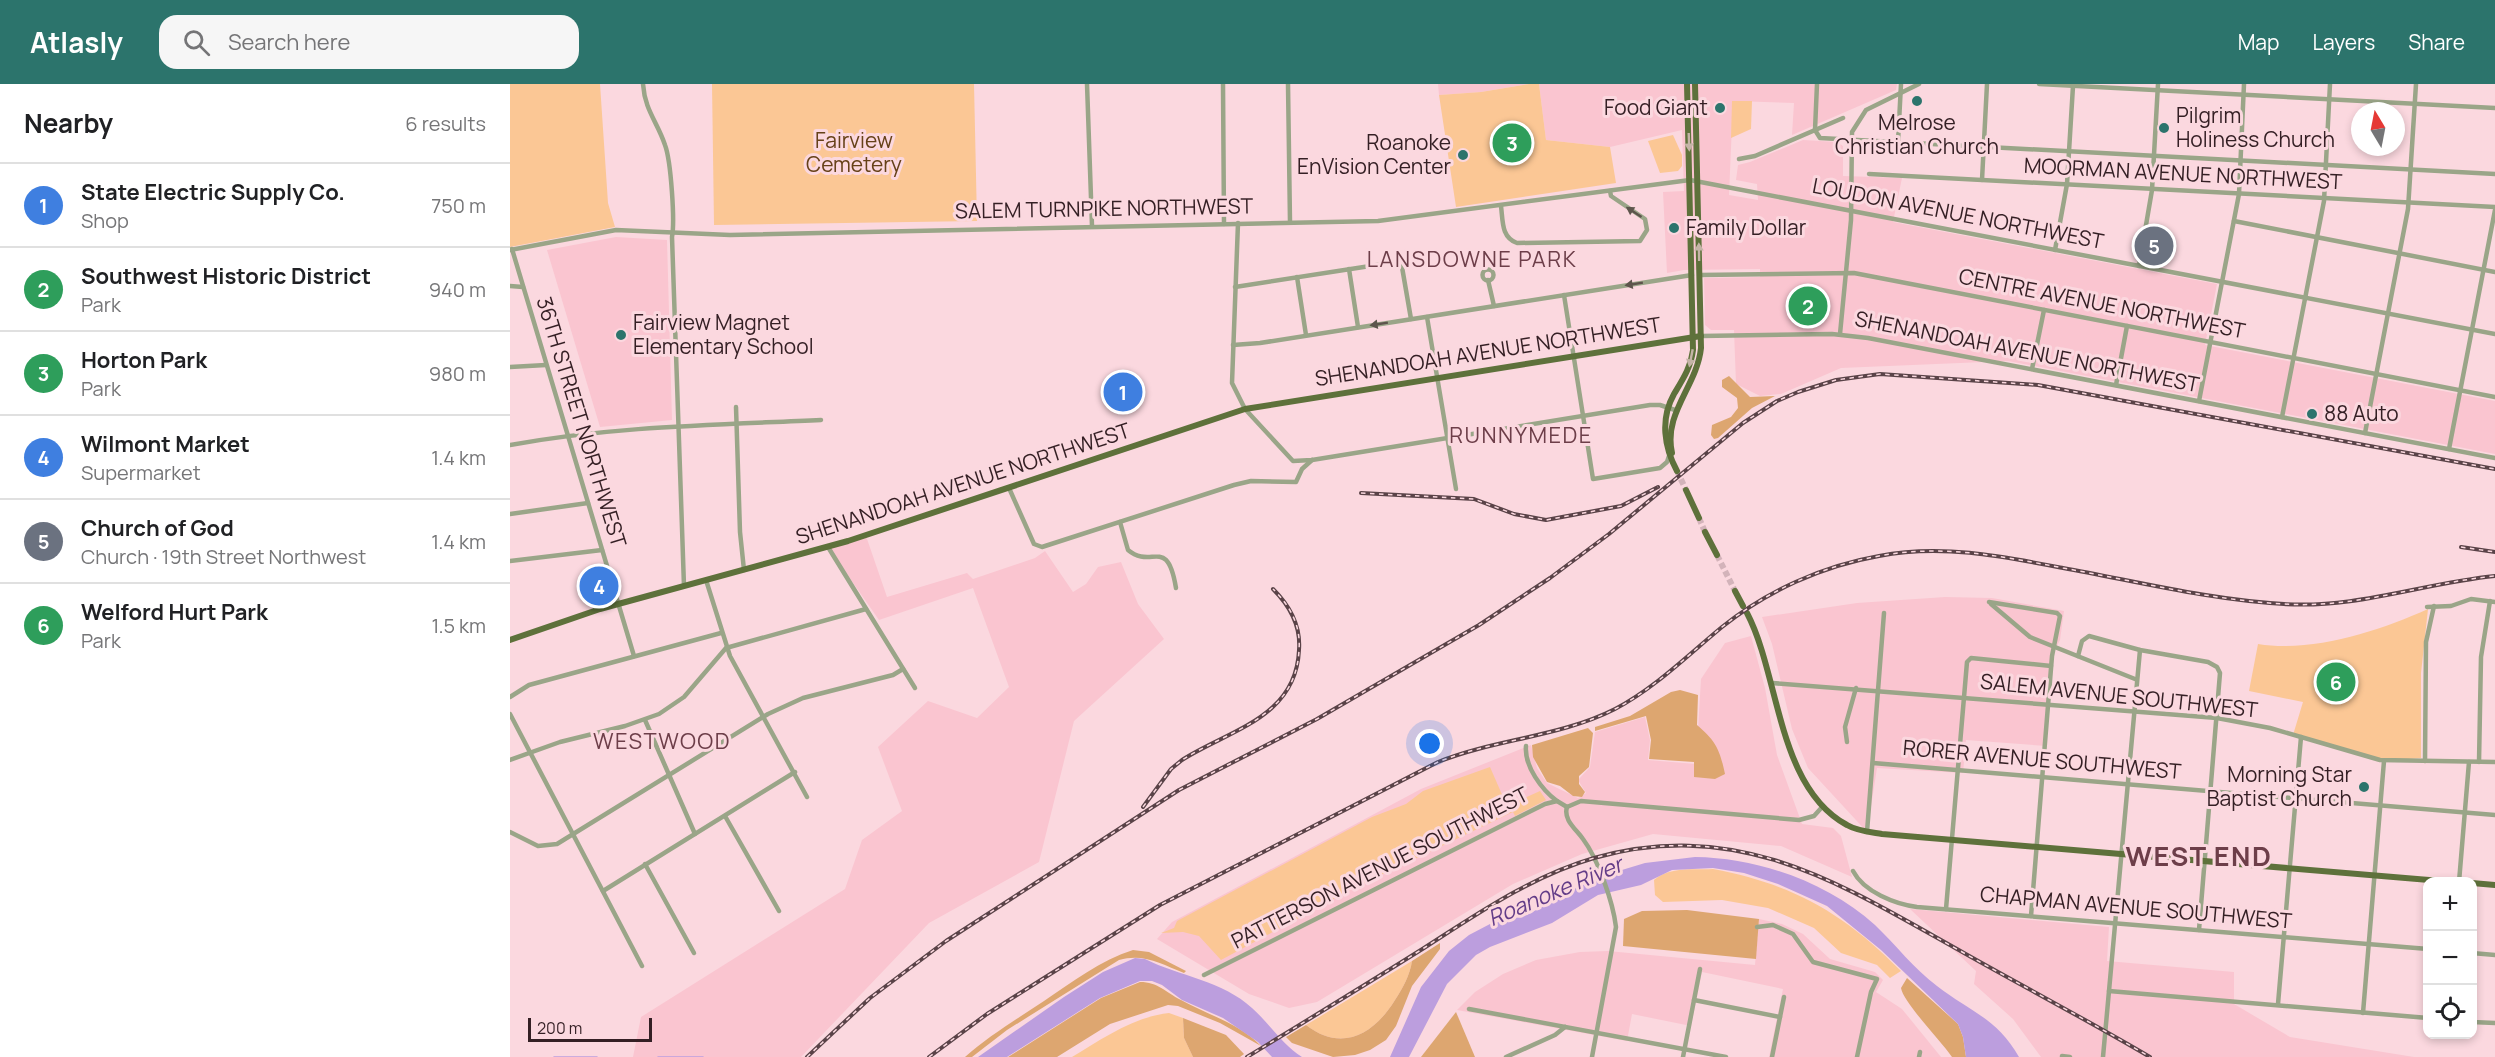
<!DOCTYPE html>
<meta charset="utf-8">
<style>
:root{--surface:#fff;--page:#f6f6f6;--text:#202124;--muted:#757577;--line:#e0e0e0;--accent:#2c746c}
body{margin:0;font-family:Manrope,sans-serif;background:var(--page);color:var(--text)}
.controls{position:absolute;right:18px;bottom:18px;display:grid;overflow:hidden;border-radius:12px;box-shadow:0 3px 9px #0003}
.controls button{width:54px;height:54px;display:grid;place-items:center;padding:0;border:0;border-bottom:2px solid var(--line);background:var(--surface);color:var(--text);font:30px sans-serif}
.compass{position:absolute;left:1841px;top:18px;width:54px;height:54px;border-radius:50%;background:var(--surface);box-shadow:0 3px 9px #0003;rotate:350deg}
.scale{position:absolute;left:18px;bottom:15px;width:124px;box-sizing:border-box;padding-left:6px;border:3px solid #341f24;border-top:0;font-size:16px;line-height:21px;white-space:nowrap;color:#341f24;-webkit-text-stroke:4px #fbd8df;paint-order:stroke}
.you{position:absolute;left:920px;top:660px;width:21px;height:21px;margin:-15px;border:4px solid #fff;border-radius:50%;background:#1a73e8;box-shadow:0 0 0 9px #1a73e833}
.badge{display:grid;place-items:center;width:39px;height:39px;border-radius:50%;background:var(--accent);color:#fff;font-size:20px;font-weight:700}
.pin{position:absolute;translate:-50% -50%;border:3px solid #fff;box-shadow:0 2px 6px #0006}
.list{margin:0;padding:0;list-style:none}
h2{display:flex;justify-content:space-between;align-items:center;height:78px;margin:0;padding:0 24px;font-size:26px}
h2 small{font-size:20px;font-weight:400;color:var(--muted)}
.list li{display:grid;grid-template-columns:39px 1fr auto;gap:18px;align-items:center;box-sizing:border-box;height:84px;padding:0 24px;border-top:2px solid var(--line)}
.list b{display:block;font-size:22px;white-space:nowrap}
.list p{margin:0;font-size:20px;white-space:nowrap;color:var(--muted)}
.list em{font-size:20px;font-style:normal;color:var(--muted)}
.icon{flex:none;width:33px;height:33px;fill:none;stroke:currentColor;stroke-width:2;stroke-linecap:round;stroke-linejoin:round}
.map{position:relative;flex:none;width:1985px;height:973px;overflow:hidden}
header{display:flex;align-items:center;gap:36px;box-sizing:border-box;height:84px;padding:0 30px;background:var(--accent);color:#fff}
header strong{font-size:28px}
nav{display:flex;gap:33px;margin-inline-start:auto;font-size:21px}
.search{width:420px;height:54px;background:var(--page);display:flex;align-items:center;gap:15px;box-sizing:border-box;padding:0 21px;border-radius:18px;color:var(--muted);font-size:22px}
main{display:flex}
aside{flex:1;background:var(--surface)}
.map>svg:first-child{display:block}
</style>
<header>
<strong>Atlasly</strong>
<div class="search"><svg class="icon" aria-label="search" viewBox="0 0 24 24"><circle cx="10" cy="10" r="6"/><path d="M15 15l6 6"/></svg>Search here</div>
<nav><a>Map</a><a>Layers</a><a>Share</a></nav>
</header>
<main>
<aside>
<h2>Nearby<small>6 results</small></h2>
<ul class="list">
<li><span class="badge" style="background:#3f7fe0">1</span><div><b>State Electric Supply Co.</b><p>Shop</p></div><em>750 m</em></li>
<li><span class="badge" style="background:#2e9e5b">2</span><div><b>Southwest Historic District</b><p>Park</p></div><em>940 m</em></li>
<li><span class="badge" style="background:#2e9e5b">3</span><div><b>Horton Park</b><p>Park</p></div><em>980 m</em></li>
<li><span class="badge" style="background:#3f7fe0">4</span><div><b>Wilmont Market</b><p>Supermarket</p></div><em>1.4 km</em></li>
<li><span class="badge" style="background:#6b7280">5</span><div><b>Church of God</b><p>Church · 19th Street Northwest</p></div><em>1.4 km</em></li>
<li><span class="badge" style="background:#2e9e5b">6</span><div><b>Welford Hurt Park</b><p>Park</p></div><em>1.5 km</em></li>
</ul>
</aside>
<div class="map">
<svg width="1985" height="973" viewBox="0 0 1985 973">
<rect width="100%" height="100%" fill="#fbd8df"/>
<!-- built -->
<g fill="#fac5d0">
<path d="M928,0H1019L971,8L929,11Z"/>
<path d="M1029,0H1387L1386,6L1282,51L1284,19L1223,17L1219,111L1248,116L1247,100L1226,96L1228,81L1240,78L1293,56L1327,58L1333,62V92L1392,94L1383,138L1707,200L1695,261L1985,317V370L1498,277L1331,284L1271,310L1250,312L1226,300L1224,246H1201L1195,241L1194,194L1250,193V185L1174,186L1157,189L1153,108L1174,107L1172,46L1100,63L1036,56Z"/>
<path d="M106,153L157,156L162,336L90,343L37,166Z"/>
<path d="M356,452L377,513L457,489L463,495L525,474L535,467L563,508L576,500L588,483L611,478L628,520L654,555L564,637L529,778L419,839L291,973H123L131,933L335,805L352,756L392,727L368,663L418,617L467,634L499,603L463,504L369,536L318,463Z"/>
<path d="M1435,513L1482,514L1554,527L1550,556L1544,568L1536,662L1456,656L1453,689L1367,684L1357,748L1298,684L1282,645L1262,560L1252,533L1347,519Z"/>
<path d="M1241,552L1255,604L1267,671L1292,740L1323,744L1331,752L1342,793L1271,762L1143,750L1072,770L1003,800L807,918L779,924L739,910L647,855L662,838L911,705L1021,661L1027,684L1037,699L1068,714L1076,709L1068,696L1080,683L1085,648L1135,633L1140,656L1138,676L1186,680L1191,595L1215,559Z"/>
<path d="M1400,825L1599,843L1597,877L1724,888V920L1780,953L1904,973H1531L1503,935L1464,900L1466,887Z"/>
<path d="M1249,835L1272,840L1293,850L1320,875L1365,888L1373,896L1366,908L1392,925L1431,973H1259L1273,905L1192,888L1181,942L1122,930L1117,957L947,926L965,908L993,890L1026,876L1070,868L1098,867L1245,881Z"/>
</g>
<!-- green -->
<g fill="#fbc795">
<path d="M0,0H90L98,119L105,143L0,163Z"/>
<path d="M202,0H464L467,137L204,141Z"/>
<path d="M1019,0H1029L1036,56L1100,63L1106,99L946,123L929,11L971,8Z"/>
<path d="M1222,17H1242L1241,45L1221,54Z"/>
<path d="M1163,51L1172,71V82L1168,87L1150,89L1138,57Z"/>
<path d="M1918,525L1911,589V674L1874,677L1783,651L1793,618L1739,607L1748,560C1802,569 1869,547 1918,525Z"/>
<path d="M980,683L997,722L1030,707L1036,716L1005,732L1003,728L848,802L711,876L689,852L673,848L651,849L664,844L667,837L862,733L896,720L913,707Z"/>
<path d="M1203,785C1283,800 1334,829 1391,887L1380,894L1367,881L1331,869L1304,844L1258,824L1212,816L1153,818L1145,811L1144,796C1159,782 1185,786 1203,785Z"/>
<path d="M902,877C900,891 893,904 885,916C864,950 832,969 796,941Z"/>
<path d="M659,929L673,934L674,954L683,973H562C592,955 623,933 659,929Z"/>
</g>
<!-- forest -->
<g fill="#dda670">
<path d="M1219,292L1240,313L1265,312L1242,324L1208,354L1204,355L1201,351L1202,341L1221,333L1228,324L1227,314L1212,303V296Z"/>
<path d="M1170,606L1188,611L1187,641C1206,657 1210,666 1215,690L1205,695L1184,693V678L1139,675L1141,656L1136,632L1085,647V643L1120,632L1161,608Z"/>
<path d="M1078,644L1083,649L1079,683L1069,692V700L1075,708L1072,713L1063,712L1050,702L1037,698L1023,673L1022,661Z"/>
<path d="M1177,826L1249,835L1246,875L1113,862L1114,835L1132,827Z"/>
<path d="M930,859V865L902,902L886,942L876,956L860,966L845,971L823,973L782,959L776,953L796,941C832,969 864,950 885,916C893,904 900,891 902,877Z"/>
<path d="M623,866L639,868L676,887L674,889C651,880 634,869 609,876L497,946L462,973H455C480,951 507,935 534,917C562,898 591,876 623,866Z"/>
<path d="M1397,894L1448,940L1453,953L1456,973H1442C1431,957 1393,918 1391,904Z"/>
<path d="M630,898C648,898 655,908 671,916C698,931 729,939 751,962L710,939L668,922L658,921L600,940L547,973H498L591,914Z"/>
<path d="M946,928L965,973H911Z"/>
<path d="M673,934L716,951L734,970L730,973H683L674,954Z"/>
</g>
<!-- water -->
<g fill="#bc9ede">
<path d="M1185,773C1249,774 1317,798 1365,841C1386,861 1404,885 1427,902C1459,927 1487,934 1509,973H1456L1453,953L1448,940L1371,866L1317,822L1268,800L1234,789L1203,784L1162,786L1131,801L1088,811L1042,839L980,863L966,871L937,900L899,973H880L911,903L939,867L959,851L980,840L1017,831L1070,802L1102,789L1135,779Z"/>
<path d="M625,874L635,875C669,892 713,897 742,924C760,940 771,959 792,973H762L748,958L713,934L672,916L652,901L642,897H630L590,914L497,973H468L554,913L593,888Z"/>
</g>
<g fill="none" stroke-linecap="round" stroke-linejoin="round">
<!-- stream -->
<g stroke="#bc9ede" stroke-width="1.5">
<path d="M44,973H87"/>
<path d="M148,973H193"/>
</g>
<!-- major-tunnel -->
<g stroke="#d3b3ba" stroke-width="6" stroke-dasharray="6 3" stroke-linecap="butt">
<path d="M1167,387L1176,406"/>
<path d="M1189,434L1195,448"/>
<path d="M1207,471L1225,507"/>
</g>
<!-- minor -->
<g stroke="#9aa588" stroke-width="4.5">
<path d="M133,0C135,27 147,37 155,61C161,77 165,137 162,153L174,502"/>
<path d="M577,0L582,142"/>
<path d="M713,0L714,140"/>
<path d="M778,0L780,138"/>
<path d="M1307,0L1305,46L1310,54L1985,90"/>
<path d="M1529,0L1985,24"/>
<path d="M1388,58L1391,0"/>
<path d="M1229,75L1245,72L1333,34"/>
<path d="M1359,90L1985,123"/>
<path d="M1472,96L1477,0"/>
<path d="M991,122C993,137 991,153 1007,159L1130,157L1137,146L1135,135L1101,112L1100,107"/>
<path d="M1724,137L1985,188"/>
<path d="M728,139L722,299L735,325L783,377L802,376L1140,321H1150L1165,326"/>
<path d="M2,165L124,572"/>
<path d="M0,166L106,146L220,151L868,137L1180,96L1985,250"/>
<path d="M1545,166L1557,100L1563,2"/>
<path d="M1629,182L1642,106L1648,0"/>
<path d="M839,185L848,243"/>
<circle cx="978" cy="191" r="5.5"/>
<path d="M1190,191L1344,189L1985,313"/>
<path d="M787,193L796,251"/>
<path d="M978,196L984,222"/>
<path d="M0,202L13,203"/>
<path d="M725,203L886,178L892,183L901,235"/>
<path d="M1054,211L1083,395L1150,384L1157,378L1159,372"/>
<path d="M917,233L946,405"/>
<path d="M1330,250L1341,136L1342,48L1356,26L1409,0"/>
<path d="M1191,252L1322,250L1358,254L1985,374"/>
<path d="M723,261L750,259L1182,191"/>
<path d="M0,283L36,281"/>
<path d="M1522,285L1534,226"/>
<path d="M1606,301L1617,242"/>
<path d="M1689,317L1729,110L1734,0"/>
<path d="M226,323L230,448L234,486"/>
<path d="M1772,333L1814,117L1820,0"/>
<path d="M1855,349L1898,125L1906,0"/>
<path d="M0,361C105,342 205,341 311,336"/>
<path d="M1939,365L1985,126"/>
<path d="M499,404L524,460L532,463L724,401L741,397L786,398L792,385L802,376"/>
<path d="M0,430L78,419"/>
<path d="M610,438L618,466C642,486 657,451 666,504"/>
<path d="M318,463L405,604"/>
<path d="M0,477L92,466"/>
<path d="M196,496L220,572L297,713"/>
<path d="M1479,518L1547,529L1550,532L1542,572L1521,832"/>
<path d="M1481,520L1520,553L1625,595"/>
<path d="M1917,523L1941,522L1961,515L1985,518"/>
<path d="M1568,572L1572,557L1579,552L1630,566L1698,578L1707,583L1710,589L1689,846"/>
<path d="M1262,599L1707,634L1760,644L1870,676L1985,678"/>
<path d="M0,613L19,601L211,549"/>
<path d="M0,630L132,882"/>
<path d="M135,636L185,750"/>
<path d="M1337,658L1335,643L1346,604"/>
<path d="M1016,662C1014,682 1032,706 1047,717"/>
<path d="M0,676L50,658L115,642L149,630L174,613L216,564L356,525"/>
<path d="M1915,677L1916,558L1924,522"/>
<path d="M1969,678L1971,573L1980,517"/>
<path d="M1363,679L1985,731"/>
<path d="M1057,723C1053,736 1066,745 1073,755C1088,775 1103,818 1106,843L1082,973"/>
<path d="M1057,723L1071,717L1289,736L1304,732L1313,722"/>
<path d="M215,732L269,827"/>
<path d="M0,748L28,762L47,760L258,630L293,614L383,591L393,585"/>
<path d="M1357,748L1374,529"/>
<path d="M135,780L184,869"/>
<path d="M1343,787C1354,808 1385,820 1407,823L1918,865"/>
<path d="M1949,798L1959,678"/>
<path d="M93,807L285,688"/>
<path d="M1436,825L1457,578L1461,574L1541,582"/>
<path d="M1247,843L1263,841L1283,850L1303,878L1367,895L1361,908L1347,973"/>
<path d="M1962,869L1985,871"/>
<path d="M694,891L1035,720L1047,717L1057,723"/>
<path d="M1599,907L1918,934"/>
<path d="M1184,916L1270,933"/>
<path d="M1768,920L1791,653"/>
<path d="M959,925L1216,973"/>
<path d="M1853,929L1874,677"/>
<path d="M1962,938L1985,939"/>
<path d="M1552,972L1560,973"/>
<path d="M996,973L1045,951L1055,943"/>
<path d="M1173,973L1190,885"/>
<path d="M1262,973L1274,913"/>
<path d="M1409,973L1410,968"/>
<path d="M1593,973L1630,566"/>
</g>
<!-- major -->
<g stroke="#5e713b" stroke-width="6">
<path d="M1162,369C1153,329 1187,302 1191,264L1185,0"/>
<path d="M1167,387C1154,363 1150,335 1164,310C1173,295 1181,283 1183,266L1177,0"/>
<path d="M1176,406L1189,434"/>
<path d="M1195,448L1207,471"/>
<path d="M1225,507L1233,522"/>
<path d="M1237,529C1270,592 1267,703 1337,741C1347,747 1360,748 1372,750L1943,798"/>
<path d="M0,556L90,525L338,457L735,325L1191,252"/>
<path d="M1962,799L1985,801"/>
</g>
<defs>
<g id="rail">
<path d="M851,409L964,415L1004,430L1036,436L1111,422L1148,403"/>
<path d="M1951,463L1985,468"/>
<path d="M633,723L661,685L672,676C719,646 786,634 789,566C791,541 780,522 763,505"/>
<path d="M297,973L360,914L436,857L669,706L807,635L969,541L1040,494L1099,450L1233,339L1267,317L1288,308L1326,296L1370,290L1528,301L1985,385"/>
<path d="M419,973L477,930L650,821L928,678C985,655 1050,653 1105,625C1145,604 1178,571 1212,543C1257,507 1312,482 1369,472C1431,460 1491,472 1553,484C1625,497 1700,516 1774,520C1846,525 1914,499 1985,492"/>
<path d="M737,973C796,937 855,901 914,864C967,830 1022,792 1084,774C1231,733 1332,801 1454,869C1516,904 1579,937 1640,973"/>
</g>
</defs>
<!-- rail casing -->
<use href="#rail" stroke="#5a4348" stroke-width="4"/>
<!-- rail -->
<use href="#rail" stroke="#fbd8df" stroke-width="1.5" stroke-dasharray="4.5" stroke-linecap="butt"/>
</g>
<!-- one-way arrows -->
<defs><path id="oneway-solid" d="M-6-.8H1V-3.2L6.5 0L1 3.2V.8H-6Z" transform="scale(1.5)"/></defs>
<g fill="#c4b4a6">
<use href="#oneway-solid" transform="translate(1179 58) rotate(88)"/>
<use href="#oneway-solid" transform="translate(1189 168) rotate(-91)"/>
<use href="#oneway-solid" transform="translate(1181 274) rotate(101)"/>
</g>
<g fill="#5d554c">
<use href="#oneway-solid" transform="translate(1124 128) rotate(-147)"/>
<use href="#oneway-solid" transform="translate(1124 200) rotate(171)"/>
<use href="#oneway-solid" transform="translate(869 240) rotate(171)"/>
</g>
<!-- markers -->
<g fill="#2c746c" stroke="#fbd8df" stroke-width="2">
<circle cx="1407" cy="17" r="6"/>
<circle cx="1210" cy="24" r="6"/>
<circle cx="1654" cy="44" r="6"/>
<circle cx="953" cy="71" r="6"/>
<circle cx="1164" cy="144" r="6"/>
<circle cx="111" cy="251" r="6"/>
<circle cx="1802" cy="330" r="6"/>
<circle cx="1854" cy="703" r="6"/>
</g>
<g text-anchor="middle" stroke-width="6" stroke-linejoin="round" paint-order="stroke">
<!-- poi labels -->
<g font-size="21" fill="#341f24" stroke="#fbd8df" text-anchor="start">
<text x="1198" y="31" text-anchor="end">Food Giant</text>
<text x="1666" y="39">Pilgrim<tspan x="1666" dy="24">Holiness Church</tspan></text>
<text x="1407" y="46" text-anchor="middle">Melrose<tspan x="1407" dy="24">Christian Church</tspan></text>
<text x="941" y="66" text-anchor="end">Roanoke<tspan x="941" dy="24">EnVision Center</tspan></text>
<text x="1176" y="151">Family Dollar</text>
<text x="123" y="246">Fairview Magnet<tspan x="123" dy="24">Elementary School</tspan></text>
<text x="1814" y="337">88 Auto</text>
<text x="1842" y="698" text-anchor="end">Morning Star<tspan x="1842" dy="24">Baptist Church</tspan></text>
</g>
<!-- park labels -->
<g font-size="21" fill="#664118" stroke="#fbd8df">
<text x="344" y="64">Fairview<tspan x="344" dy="24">Cemetery</tspan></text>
</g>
<!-- street labels -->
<g font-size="21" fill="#341f24" stroke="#fbd8df">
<text transform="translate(1673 90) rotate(3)" y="7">MOORMAN AVENUE NORTHWEST</text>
<text transform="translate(594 125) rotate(-1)" y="7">SALEM TURNPIKE NORTHWEST</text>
<text transform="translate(1448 130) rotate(11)" y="7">LOUDON AVENUE NORTHWEST</text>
<text transform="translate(1592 220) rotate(11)" y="7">CENTRE AVENUE NORTHWEST</text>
<text transform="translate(978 268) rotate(-9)" y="7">SHENANDOAH AVENUE NORTHWEST</text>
<text transform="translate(1517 268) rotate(11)" y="7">SHENANDOAH AVENUE NORTHWEST</text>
<text transform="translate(71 338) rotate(73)" y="7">36TH STREET NORTHWEST</text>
<text transform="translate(453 400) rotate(-18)" y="7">SHENANDOAH AVENUE NORTHWEST</text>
<text transform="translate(1609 612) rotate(6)" y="7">SALEM AVENUE SOUTHWEST</text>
<text transform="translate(1532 676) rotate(5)" y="7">RORER AVENUE SOUTHWEST</text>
<text transform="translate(870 784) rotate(-27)" y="7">PATTERSON AVENUE SOUTHWEST</text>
<text transform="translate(1626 824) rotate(5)" y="7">CHAPMAN AVENUE SOUTHWEST</text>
</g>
<!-- neighbourhood labels -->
<g font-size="22" letter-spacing="1.5" fill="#6d3e49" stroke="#fbd8df">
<text x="962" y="183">LANSDOWNE PARK</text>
<text x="1011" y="359">RUNNYMEDE</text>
<text x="152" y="665">WESTWOOD</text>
</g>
<!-- water labels -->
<g font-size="22" font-style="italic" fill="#633c88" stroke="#fbd8df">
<text transform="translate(1045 807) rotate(-23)" y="8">Roanoke River</text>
</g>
<!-- district labels -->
<g font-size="27" font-weight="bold" letter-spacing="1.5" fill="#6d3e49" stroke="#fbd8df">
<text x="1689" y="782">WEST END</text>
</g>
</g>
</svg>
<div class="controls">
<button>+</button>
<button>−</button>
<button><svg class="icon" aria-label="locate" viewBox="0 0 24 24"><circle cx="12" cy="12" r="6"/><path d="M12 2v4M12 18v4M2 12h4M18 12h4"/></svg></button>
</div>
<svg class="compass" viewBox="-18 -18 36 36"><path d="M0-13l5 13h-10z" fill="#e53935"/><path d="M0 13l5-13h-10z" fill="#757577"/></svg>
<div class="scale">200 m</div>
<div class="you"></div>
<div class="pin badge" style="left:613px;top:308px;background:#3f7fe0">1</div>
<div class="pin badge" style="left:1298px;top:222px;background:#2e9e5b">2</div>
<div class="pin badge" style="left:1002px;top:59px;background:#2e9e5b">3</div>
<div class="pin badge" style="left:89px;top:502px;background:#3f7fe0">4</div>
<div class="pin badge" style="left:1644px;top:162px;background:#6b7280">5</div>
<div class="pin badge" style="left:1826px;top:598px;background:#2e9e5b">6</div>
</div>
</main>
